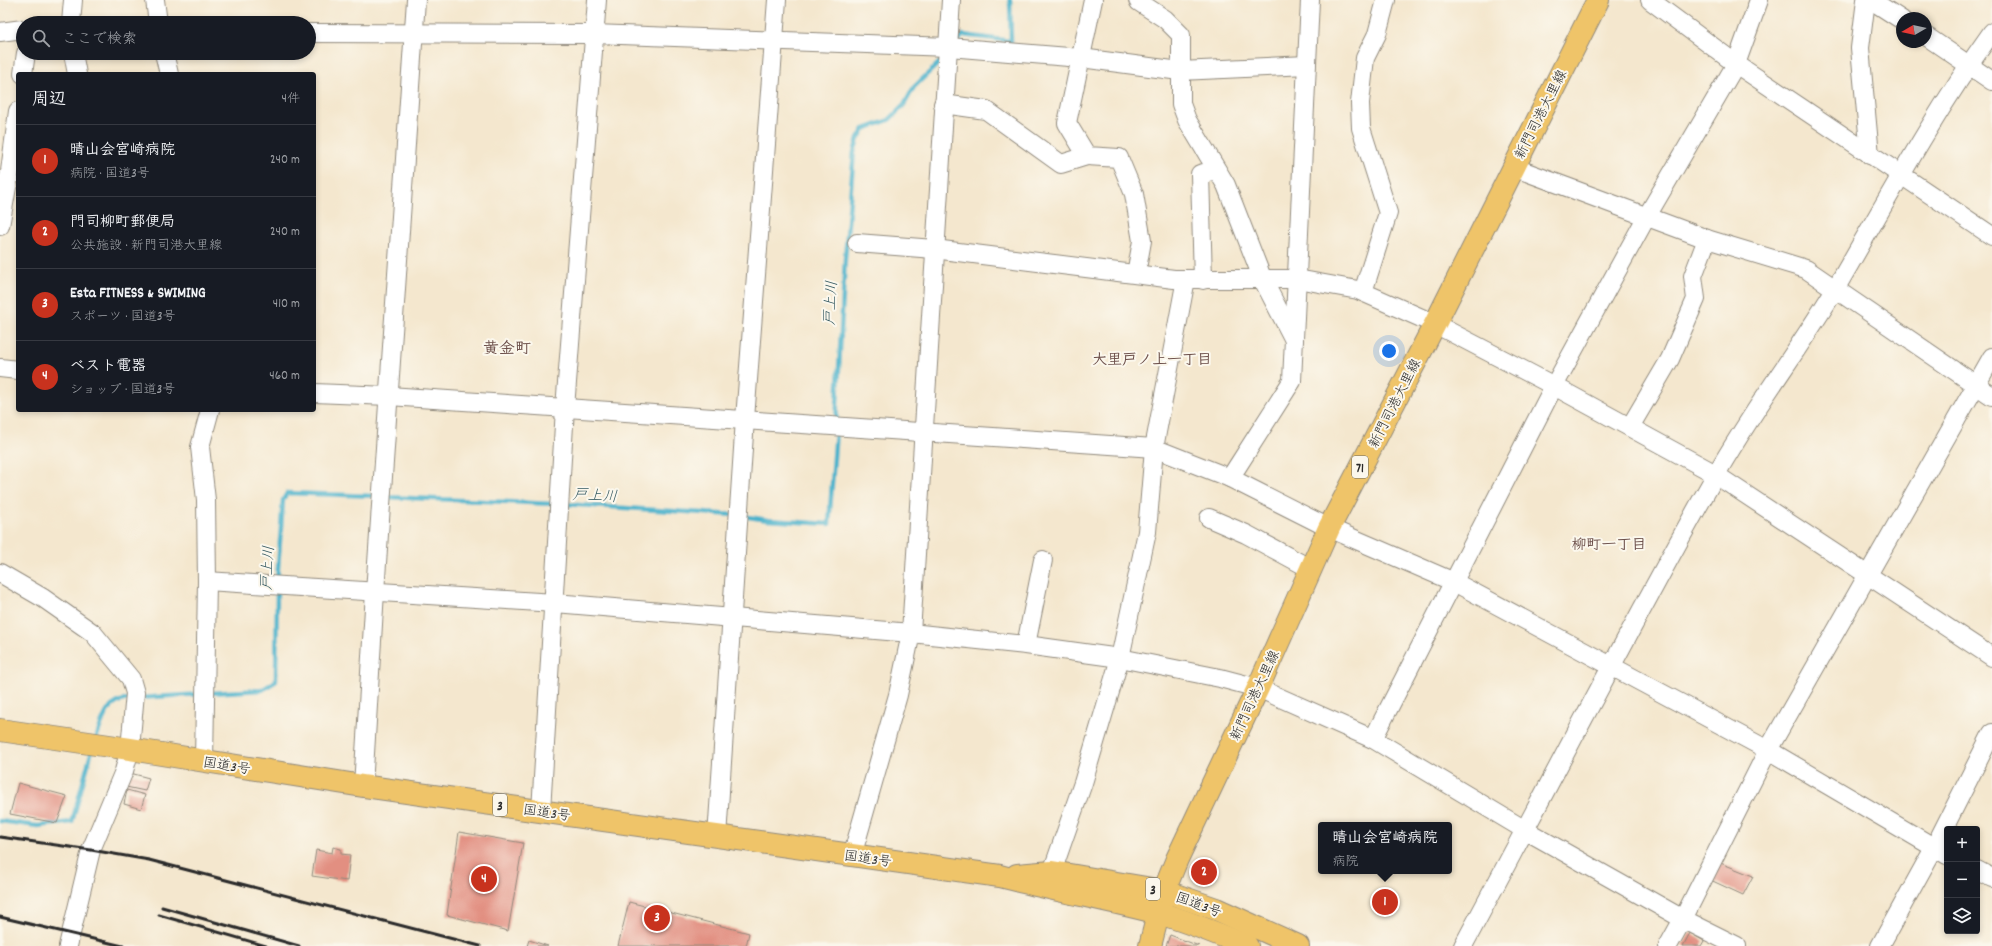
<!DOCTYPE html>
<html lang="ja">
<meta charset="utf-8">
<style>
:root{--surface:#171b24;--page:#20242c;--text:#f1f3f6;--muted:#9ea1a6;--line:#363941;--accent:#c8321e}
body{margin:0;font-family:Dekko,"Klee One",sans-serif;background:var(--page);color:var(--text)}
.controls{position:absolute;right:12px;bottom:12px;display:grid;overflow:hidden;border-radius:4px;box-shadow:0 2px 6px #0003}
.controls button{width:36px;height:36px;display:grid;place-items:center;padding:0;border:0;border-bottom:1px solid var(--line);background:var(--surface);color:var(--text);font:20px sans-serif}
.compass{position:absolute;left:1896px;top:12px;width:36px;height:36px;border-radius:50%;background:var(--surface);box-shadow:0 2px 6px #0003;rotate:261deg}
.you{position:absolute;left:1389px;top:351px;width:14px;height:14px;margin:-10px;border:3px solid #fff;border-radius:50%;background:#1a73e8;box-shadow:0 0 0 6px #1a73e833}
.badge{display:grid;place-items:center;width:26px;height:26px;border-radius:50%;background:var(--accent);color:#fff;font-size:13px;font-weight:700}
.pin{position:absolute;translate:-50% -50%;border:2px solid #fff;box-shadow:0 1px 4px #0006}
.popup{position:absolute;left:1318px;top:822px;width:134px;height:52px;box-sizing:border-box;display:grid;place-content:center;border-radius:4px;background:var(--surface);filter:drop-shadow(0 1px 3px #0005);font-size:13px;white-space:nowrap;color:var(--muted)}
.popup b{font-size:15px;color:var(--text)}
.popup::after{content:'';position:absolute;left:50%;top:100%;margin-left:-8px;border:8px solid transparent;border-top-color:var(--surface)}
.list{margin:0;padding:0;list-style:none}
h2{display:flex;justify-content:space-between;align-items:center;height:52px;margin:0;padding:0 16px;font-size:17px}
h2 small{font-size:13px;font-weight:400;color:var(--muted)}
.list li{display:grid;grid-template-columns:26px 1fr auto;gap:12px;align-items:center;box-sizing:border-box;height:72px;padding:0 16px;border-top:1px solid var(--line)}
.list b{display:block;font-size:15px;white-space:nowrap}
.list p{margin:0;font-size:13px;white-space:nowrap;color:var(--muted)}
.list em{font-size:13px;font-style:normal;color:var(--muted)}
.icon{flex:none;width:22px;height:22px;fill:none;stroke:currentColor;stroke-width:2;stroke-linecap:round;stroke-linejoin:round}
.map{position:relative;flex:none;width:1992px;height:946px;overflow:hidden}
.search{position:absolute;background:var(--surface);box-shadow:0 2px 6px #0003;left:16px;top:16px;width:300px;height:44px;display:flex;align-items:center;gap:10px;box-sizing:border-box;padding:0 14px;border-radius:22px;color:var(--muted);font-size:15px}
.panel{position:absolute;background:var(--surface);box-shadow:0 2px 6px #0003;left:16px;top:72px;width:300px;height:340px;border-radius:4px}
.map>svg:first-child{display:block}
</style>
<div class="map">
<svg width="1992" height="946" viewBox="0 0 1992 946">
<rect width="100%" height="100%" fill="#fbf7ec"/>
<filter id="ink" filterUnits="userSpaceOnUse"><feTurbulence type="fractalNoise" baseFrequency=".025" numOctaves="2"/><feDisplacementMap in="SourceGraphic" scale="8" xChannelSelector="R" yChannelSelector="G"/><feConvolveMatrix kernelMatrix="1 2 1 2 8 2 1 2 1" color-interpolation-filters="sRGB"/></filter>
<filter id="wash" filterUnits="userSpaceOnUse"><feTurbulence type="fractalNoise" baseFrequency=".012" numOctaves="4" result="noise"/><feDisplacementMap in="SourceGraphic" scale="16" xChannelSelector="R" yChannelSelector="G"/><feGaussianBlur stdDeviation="0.9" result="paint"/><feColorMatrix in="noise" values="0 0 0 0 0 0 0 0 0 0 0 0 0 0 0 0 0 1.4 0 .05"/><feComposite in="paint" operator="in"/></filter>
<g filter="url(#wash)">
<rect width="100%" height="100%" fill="#f4e7ce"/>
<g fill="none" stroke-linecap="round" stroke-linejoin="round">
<!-- stream -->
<g stroke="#4db3cc" stroke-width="4.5">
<path d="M957,42L963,35L1011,41L1010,0"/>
<path d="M836,423L845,259L854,152L858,139L864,129L889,120L904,105L914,87L942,60"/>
<path d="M385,497L555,504"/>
<path d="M563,504L735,515"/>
<path d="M742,516L768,520L829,524L836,431"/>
<path d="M277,582L283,500L287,493L377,496"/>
<path d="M210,693L262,690L276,681L277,589"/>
<path d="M138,698L202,694"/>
<path d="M96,739C103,719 106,701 130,699"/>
<path d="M0,821L38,826L72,822L92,750"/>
</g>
</g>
<g id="blocks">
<!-- building -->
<g fill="#e28f81">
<path d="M130,773L149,778L145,791L126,787Z"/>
<path d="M18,783L67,796L57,823L10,814Z"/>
<path d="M127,790L145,795L141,809L124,804Z"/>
<path d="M459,832L523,843L508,931L447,915Z"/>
<path d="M333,847L341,849V854L350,855L347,881L312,876L316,850L332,853Z"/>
<path d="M1713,860L1753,876L1743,895L1704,877Z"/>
<path d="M629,902L749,933L746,946H618Z"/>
<path d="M1690,933L1704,941L1701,946H1683Z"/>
<path d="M1170,935L1199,946H1166Z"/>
<path d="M529,940L548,946H527Z"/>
</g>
</g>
</g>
<g filter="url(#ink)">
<use href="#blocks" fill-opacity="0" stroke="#90897c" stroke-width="1"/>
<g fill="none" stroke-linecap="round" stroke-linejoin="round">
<defs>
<g id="minor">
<path d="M155,0L158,23"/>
<path d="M1093,0L1067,123L1087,156L1119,158L1134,194L1142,241L1136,274"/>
<path d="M1138,0L1139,2L1165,19L1181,35V104L1187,120L1226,185L1263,280L1294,340"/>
<path d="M1650,0L1736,64L1992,236"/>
<path d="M1866,0L1860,48L1870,155"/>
<path d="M1871,0L1902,20"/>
<path d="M71,23L73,0"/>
<path d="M0,32L23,29"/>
<path d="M309,33L594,34L949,47L1081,58L1180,71L1307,65"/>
<path d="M1926,36L1992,81"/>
<path d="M73,53L77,74"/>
<path d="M164,53L169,74"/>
<path d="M23,74L26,53"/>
<path d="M943,104L986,110L1061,164L1087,156"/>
<path d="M1513,167L1707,239L1806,269L1992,396"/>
<path d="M0,226L10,171L18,111"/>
<path d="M857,243L934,249L1174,279H1297L1358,290L1435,324L1554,386L1710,471L1992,657"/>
<path d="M1203,280L1200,174L1216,170"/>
<path d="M1363,292L1388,213L1361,128L1360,103L1365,58L1377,34L1386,0"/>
<path d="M0,368L18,370"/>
<path d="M314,393L389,396L1154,448L1230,478L1329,528L1454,582L1768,750L1947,855"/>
<path d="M1630,427L1670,359L1696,299L1693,276L1707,239"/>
<path d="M1230,478L1292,381L1310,0"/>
<path d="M1209,518L1246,534L1311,569"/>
<path d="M0,573L43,598L93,633L131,679L135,693L130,749L124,771L91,850L68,946"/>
<path d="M207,581L555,603L911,633L1026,645L1120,658L1220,678L1258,688L1373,739L1525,830L1683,919L1737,946"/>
<path d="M1026,645L1043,560"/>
<path d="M1373,739L1554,386L1647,216L1736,64L1759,0"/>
<path d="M204,761L207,581L206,500L200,447L210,410"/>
<path d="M363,786L375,592L416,0"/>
<path d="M541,811L565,408L597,0"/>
<path d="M717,837L745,419L777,0"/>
<path d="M852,856L898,695L911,633L951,0"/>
<path d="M1977,870L1992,878"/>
<path d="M1052,872L1083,783L1120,658L1147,532L1154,448L1186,279"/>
<path d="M1463,946C1547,790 1627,632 1714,478C1751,412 1798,351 1837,286C1887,200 1934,113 1992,32"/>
<path d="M1668,946L1683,919L1768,750L1992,357"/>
<path d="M1880,946L1934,848L1992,733"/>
</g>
<path id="major" d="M1150,946L1164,891L1177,859L1258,688L1329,528L1435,324L1598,0"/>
<g id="highway">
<path d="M0,730L130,749L363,786L1000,876C1052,890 1105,899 1158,913C1188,921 1218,934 1247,946"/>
<path d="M1017,875L1052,872L1164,891L1216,909L1298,946"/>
</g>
</defs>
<!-- minor casing -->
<use href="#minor" stroke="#90897c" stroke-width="20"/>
<!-- major casing -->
<use href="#major" stroke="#90897c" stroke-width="24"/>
<!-- highway casing -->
<use href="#highway" stroke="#90897c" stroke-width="24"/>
<!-- minor -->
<use href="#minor" stroke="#fff" stroke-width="18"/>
<!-- major -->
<use href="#major" stroke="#efc469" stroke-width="22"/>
<!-- highway -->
<use href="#highway" stroke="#efc469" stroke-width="22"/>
<!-- rail -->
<g stroke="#2b2b2b" stroke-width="3">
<path d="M0,837L91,850L149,860L480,946"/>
<path d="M162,907L299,946"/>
<path d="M159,915L266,946"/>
<path d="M0,917L123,946"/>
</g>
</g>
</g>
<g text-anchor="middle" stroke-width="4" stroke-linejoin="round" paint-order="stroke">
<!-- shield labels -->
<g fill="#fbf7ec" stroke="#696865" stroke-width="1">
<rect x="1352" y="456" width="16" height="22" rx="3"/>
<rect x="493" y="794" width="14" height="22" rx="3"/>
<rect x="1146" y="878" width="14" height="22" rx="3"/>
</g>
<g font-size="13" font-weight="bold" fill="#2b2b2b">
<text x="1360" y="472">71</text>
<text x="500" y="810">3</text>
<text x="1153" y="894">3</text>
</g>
<!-- street labels -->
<g font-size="14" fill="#2b2b2b" stroke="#fbf7ec">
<text transform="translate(1540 114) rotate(-63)" y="5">新門司港大里線</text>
<text transform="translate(1394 403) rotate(-63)" y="5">新門司港大里線</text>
<text transform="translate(1254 695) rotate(-65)" y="5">新門司港大里線</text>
<text transform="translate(227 765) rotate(9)" y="5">国道3号</text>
<text transform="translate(547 812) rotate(8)" y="5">国道3号</text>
<text transform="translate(868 858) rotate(8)" y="5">国道3号</text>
<text transform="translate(1199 904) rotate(20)" y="5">国道3号</text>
</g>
<!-- water labels -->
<g font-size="15" font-style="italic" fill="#375b63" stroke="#fbf7ec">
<text transform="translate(830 303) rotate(-87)" y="5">戸上川</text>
<text transform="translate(595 495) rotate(3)" y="5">戸上川</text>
<text transform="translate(267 568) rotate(-87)" y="5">戸上川</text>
</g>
<!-- neighbourhood labels -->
<g font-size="15" font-weight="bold" fill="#6b4e49" stroke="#fbf7ec">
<text x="1152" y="364">大里戸ノ上一丁目</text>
<text x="1609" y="549">柳町一丁目</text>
</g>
<!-- quarter labels -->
<g font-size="16" font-weight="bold" fill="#6b4e49" stroke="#fbf7ec">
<text x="507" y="353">黄金町</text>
</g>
</g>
</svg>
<div class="controls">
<button>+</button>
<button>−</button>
<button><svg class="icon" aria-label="layers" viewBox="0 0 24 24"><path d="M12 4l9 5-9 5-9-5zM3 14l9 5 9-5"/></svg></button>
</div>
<svg class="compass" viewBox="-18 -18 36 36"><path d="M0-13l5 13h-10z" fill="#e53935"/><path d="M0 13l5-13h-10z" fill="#9ea1a6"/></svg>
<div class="you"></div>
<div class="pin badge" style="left:1385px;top:902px">1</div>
<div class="popup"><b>晴山会宮崎病院</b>病院</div>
<div class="pin badge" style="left:1204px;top:872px">2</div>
<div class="pin badge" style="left:657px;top:918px">3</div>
<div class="pin badge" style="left:484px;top:879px">4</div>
<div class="search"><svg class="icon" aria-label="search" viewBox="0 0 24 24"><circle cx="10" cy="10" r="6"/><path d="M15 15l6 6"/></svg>ここで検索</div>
<section class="panel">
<h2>周辺<small>4件</small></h2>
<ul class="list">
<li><span class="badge">1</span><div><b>晴山会宮崎病院</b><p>病院 · 国道3号</p></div><em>240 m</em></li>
<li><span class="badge">2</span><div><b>門司柳町郵便局</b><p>公共施設 · 新門司港大里線</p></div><em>240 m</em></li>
<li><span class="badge">3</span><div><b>Esta FITNESS &amp; SWIMING</b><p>スポーツ · 国道3号</p></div><em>410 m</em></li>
<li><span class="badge">4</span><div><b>ベスト電器</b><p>ショップ · 国道3号</p></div><em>460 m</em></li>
</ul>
</section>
</div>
